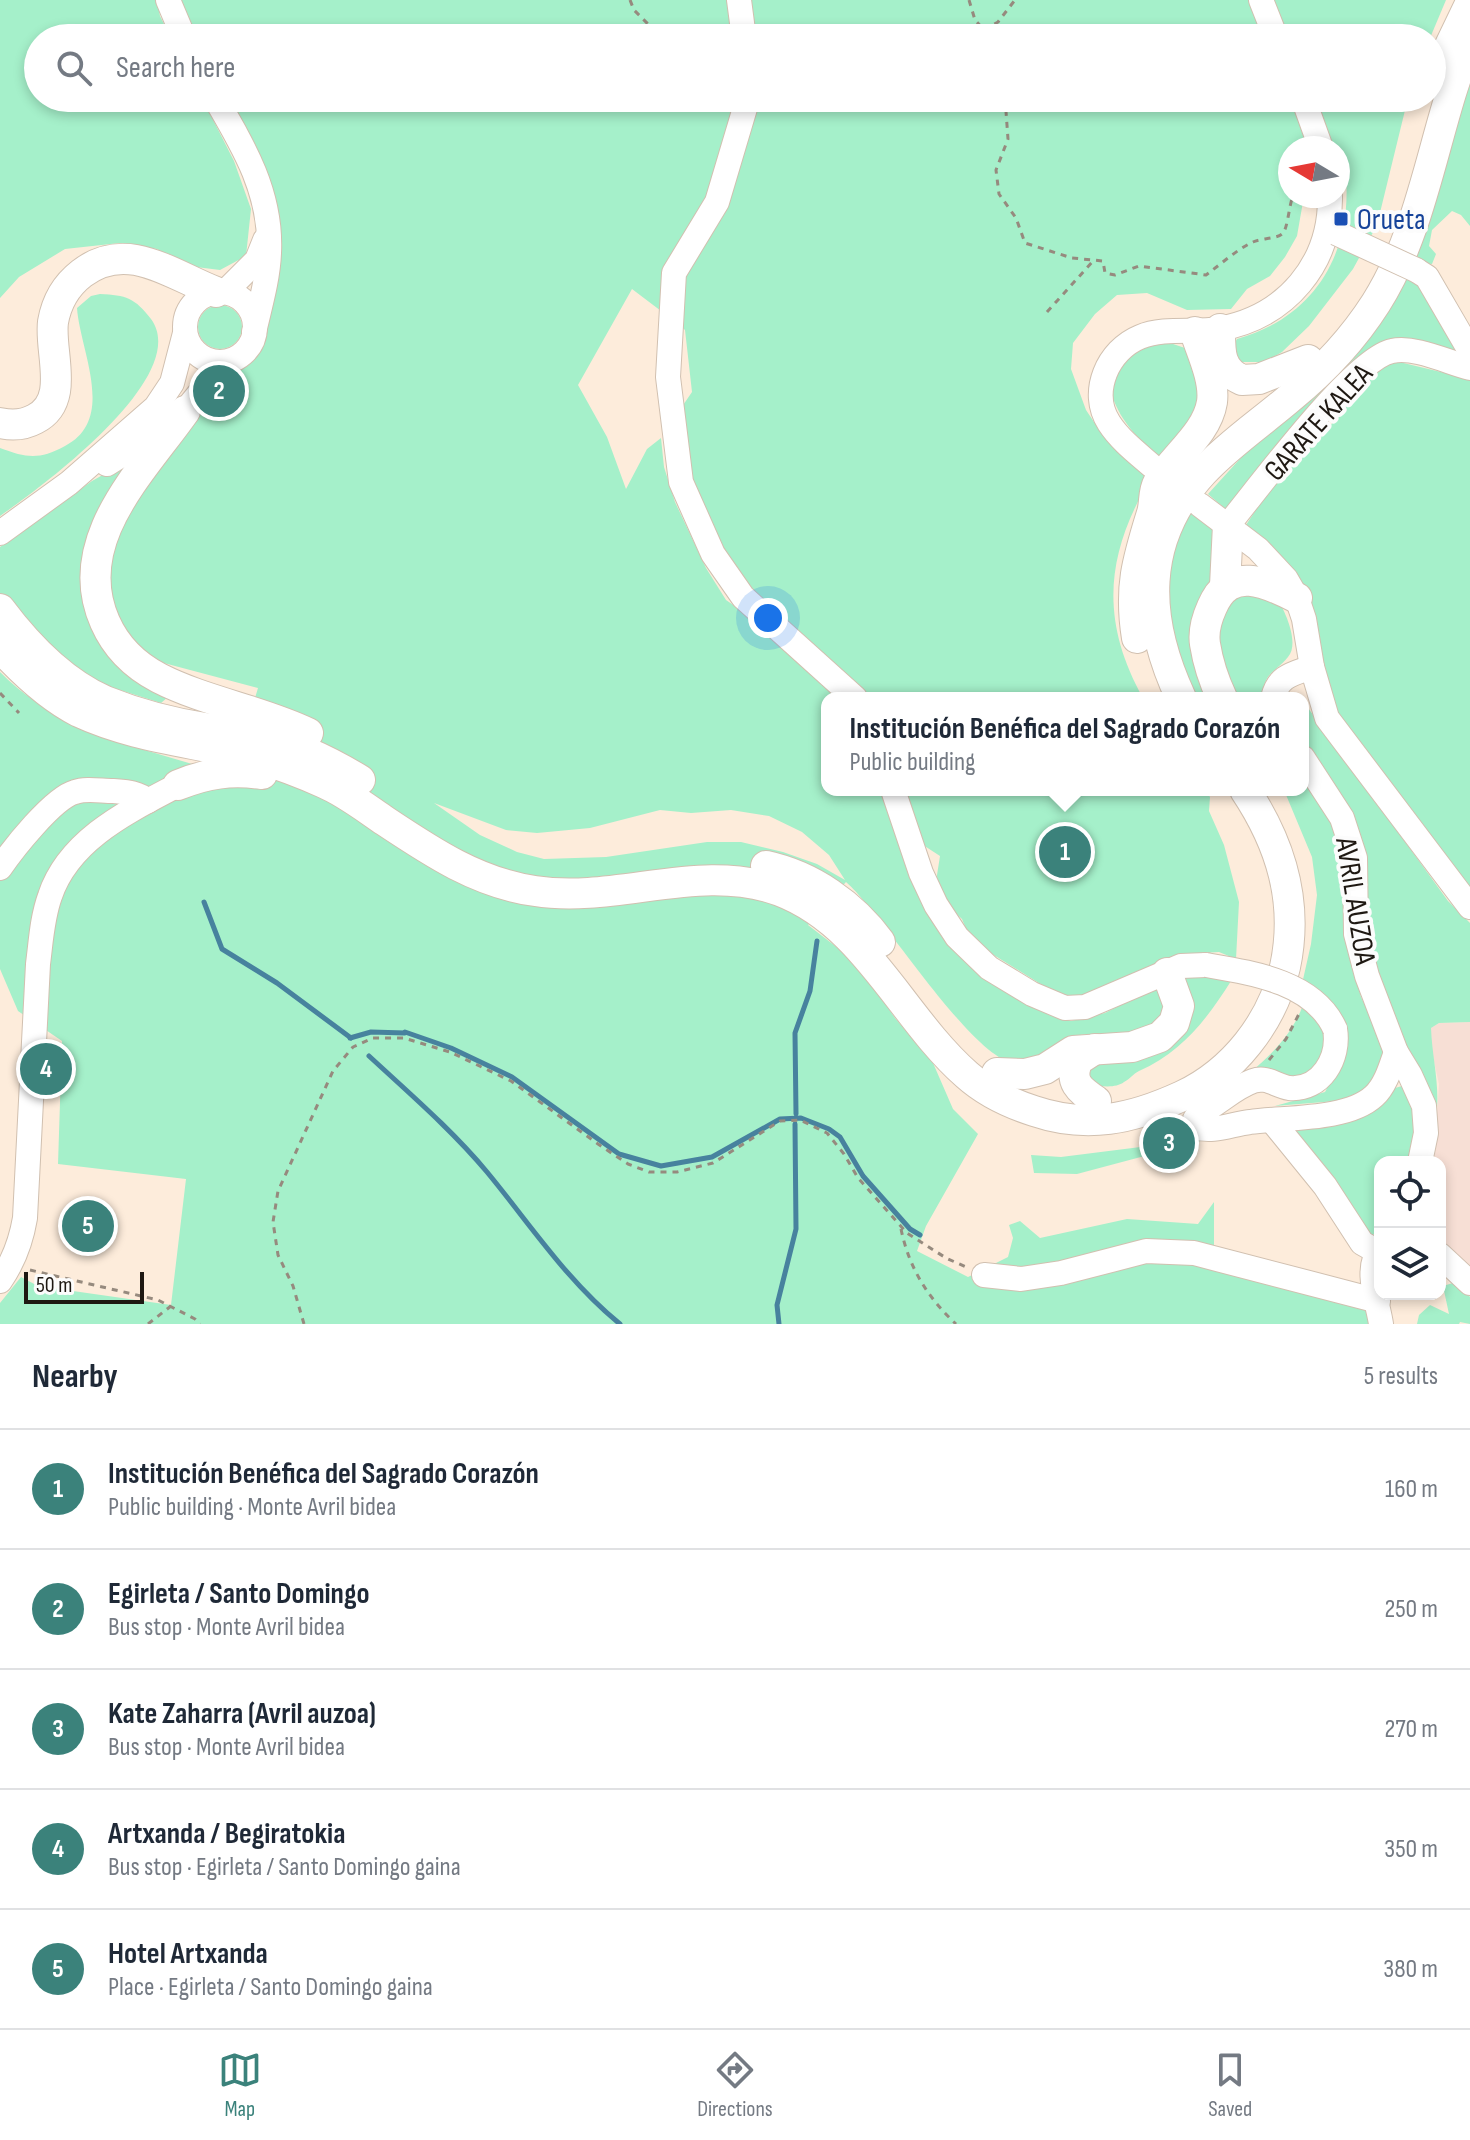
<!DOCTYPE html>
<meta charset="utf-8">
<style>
:root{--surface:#fff;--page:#f6f6f7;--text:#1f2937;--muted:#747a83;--line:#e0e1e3;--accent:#3b827b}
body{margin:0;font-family:"Sofia Sans Condensed",sans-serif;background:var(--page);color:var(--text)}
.controls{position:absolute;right:24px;bottom:24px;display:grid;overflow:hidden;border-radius:16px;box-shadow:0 4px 12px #0003}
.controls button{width:72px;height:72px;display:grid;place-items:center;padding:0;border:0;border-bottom:2px solid var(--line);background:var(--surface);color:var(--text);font:40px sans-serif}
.compass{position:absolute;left:1278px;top:136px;width:72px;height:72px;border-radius:50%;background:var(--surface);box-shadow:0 4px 12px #0003;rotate:280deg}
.scale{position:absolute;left:24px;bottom:20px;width:120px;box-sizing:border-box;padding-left:8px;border:4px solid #1e1812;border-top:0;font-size:22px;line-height:28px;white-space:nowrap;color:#1e1812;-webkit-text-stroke:6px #fcfcfc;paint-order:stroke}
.you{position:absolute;left:768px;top:618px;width:28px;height:28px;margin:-20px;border:6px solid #fff;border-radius:50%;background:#1a73e8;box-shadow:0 0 0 12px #1a73e833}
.badge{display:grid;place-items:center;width:52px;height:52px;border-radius:50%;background:var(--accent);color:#fff;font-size:26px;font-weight:700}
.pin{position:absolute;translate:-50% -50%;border:4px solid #fff;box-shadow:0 2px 8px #0006}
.popup{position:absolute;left:821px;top:692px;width:488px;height:104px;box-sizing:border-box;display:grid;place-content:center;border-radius:16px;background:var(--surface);filter:drop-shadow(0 2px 6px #0005);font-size:26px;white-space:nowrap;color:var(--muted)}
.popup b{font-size:30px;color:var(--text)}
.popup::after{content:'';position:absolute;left:50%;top:100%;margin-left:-16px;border:16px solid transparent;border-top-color:var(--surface)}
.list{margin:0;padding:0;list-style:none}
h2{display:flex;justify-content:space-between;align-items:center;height:104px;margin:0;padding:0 32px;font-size:34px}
h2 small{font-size:26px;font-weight:400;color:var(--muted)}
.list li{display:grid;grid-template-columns:52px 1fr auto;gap:24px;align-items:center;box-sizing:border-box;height:120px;padding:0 32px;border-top:2px solid var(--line)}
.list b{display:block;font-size:30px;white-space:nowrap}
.list p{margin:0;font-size:26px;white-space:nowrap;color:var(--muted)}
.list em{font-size:26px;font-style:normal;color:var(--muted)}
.icon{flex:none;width:44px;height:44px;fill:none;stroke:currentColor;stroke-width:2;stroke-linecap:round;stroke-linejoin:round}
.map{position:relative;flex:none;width:1470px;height:1324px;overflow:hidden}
.search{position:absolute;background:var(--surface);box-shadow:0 4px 12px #0003;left:24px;right:24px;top:24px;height:88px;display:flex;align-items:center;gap:20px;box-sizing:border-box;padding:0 28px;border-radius:44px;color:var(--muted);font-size:30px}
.sheet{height:704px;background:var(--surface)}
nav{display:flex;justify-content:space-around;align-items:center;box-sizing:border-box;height:112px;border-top:2px solid var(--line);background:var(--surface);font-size:22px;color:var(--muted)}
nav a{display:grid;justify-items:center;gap:4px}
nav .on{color:var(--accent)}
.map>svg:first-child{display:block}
</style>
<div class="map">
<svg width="1470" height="1324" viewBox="0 0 1470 1324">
<rect width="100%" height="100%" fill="#fdecdb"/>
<!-- education -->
<path fill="#f7dfd5" d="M1470,1022V1269L1440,1240V1162H1429L1436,1130L1439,1084L1431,1048V1028L1439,1023Z"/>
<!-- green -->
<g fill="#a5f0ca" fill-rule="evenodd">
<path d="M0,0H157L160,16L171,38H38V98H202L234,161L251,209L246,256L220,270L188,266L157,249L120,243L65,249L19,277L0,298Z"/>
<path d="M174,0H736L739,38H190Z"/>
<path d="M748,0H1253L1268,38H752Z"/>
<path d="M1273,0H1446L1430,38H1288Z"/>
<path d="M1470,64V226L1461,215L1452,211L1432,230L1429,246L1436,254L1432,264L1414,262Z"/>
<path d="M223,98H742L665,314L632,289L578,385L607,437L626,489L647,449L661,438L664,467L675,502L706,568L726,600L752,618L847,698H827V790H881L915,887L973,966L1049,1015L1071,1021L1105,1013L1152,989L1164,991L1165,1023C1149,1028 1128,1037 1112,1037C1097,1037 1085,1031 1070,1038C1051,1047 1038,1064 1015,1063C972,1060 884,915 846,882L808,925L839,949L871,983L895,1018L933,1063L953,1109L978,1134L926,1226L917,1251L968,1277L1008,1257L1013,1238L1009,1225L1020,1221L1040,1238L1127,1219L1198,1224L1214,1202V1246L1369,1308L1370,1324H0V1303L21,1277L38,1286L171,1305L186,1179L58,1164L62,1041L18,1011L0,969V672C48,720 102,738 165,756C187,762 209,770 232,774L258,688L160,662L137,651L107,611L109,534L226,371L238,366L251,354L260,338L276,255ZM434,803L506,830L537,833L590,828L660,810L691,813L731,810L769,816L802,832L829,855L845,880L817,864L783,852L741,842H707L606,857L544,859L517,852L480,835Z"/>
<path d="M756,98H1292L1310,148H1290V196H1304L1297,236L1285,257L1270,276L1247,289L1231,309L1187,310L1147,293L1117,295L1095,314L1073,343L1071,369L1086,410L1096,425L1120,451L1151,478C1106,553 1099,619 1143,698H865L745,588L692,497L677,414L692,392L685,330L677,323L679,275Z"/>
<path d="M1312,98H1408L1377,225L1353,269L1309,326L1282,352L1265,362H1234L1231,350L1237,339C1313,318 1352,255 1346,177C1345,165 1338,166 1338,148H1332Z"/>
<path d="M1408,274L1422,281L1470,361L1394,344L1229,512L1208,494Z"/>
<path d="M100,294C126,295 135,298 151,319C193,376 40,488 0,516V448C27,458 39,460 65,446C117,419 80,351 77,308L91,296Z"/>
<circle cx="220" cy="327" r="22"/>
<path d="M1154,343H1170L1185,348L1194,358L1199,404L1164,459C1138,441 1118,419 1110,389L1125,357Z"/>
<path d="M1391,360L1470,379V887L1333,714L1313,608L1305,586L1285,562L1246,525L1269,490L1330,426L1362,386L1365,378Z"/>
<path d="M147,450L85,581L169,696L161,703L104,685L63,661L0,597V547L92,481Z"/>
<path d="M1193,511L1213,528L1218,546L1212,698H1192L1160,599L1183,520Z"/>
<path d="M1229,593L1277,598C1285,611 1300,643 1288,657C1273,675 1264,671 1263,698H1229L1216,668L1220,605Z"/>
<path d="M1303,701L1448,901L1470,923V1022L1439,1023L1431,1028C1432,1056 1439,1081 1437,1108L1401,1046L1369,946L1361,851L1343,797L1303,743Z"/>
<path d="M1303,772L1330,811L1345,855L1351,959L1361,997L1381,1036L1383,1063L1374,1084L1348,1100L1275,1106L1325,1092L1342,1061L1302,984L1311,944L1317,895L1312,857L1284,790H1303Z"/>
<path d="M901,790H1205L1210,797L1209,811L1224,845L1239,902L1236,959L1219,952L1186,954L1171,964L1076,1000L1047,988L971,941L962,919L938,897L937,875L940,856L920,843Z"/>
<path d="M1194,969L1231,981C1207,1019 1182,1052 1139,1071C1133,1074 1130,1079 1124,1082C1115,1089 1099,1086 1088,1084L1086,1062L1151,1049L1179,982Z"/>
<path d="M1312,1004L1329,1037L1317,1067L1302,1077L1237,1084C1265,1060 1290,1040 1303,1005Z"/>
<path d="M1402,1086L1407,1088L1417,1112L1411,1162H1380V1233L1371,1235L1356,1221L1340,1187L1293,1127L1379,1107L1395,1088Z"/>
<path d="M1212,1138L1077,1174L1034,1173L1031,1155L1061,1157Z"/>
<path d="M1456,1282L1470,1297V1324L1460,1322L1459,1324H1417L1419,1315L1430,1305L1449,1314L1443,1286Z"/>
</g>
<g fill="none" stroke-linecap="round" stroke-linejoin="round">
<!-- stream -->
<g stroke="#47829e" stroke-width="5">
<path d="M204,902L222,949L277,983L351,1038"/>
<path d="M405,1032L451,1048L512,1077L619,1154L661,1166L712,1157L780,1119L801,1118L829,1129L840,1137L863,1176L910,1229L920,1235"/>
<path d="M350,1038L371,1032L405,1033"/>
<path d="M369,1056C409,1093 452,1130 487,1172C530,1224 567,1281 620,1324"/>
<path d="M796,1114L795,1033L810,991L817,941"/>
<path d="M779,1324L777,1305L796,1229L795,1124"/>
</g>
<defs>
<g id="minor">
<path d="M168,0L184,38"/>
<path d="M739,0L744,38"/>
<path d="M1261,0L1276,38"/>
<path d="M215,98C244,147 272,194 269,253C268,279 260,306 254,332"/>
<path d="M748,98L717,202L674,273L668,377L681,482L713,554L743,597L855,698"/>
<path d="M1303,98L1321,148"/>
<path d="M1416,270L1427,277L1470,351"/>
<path d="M225,292L257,260L265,240"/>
<circle cx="220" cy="327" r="35"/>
<path d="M107,464L150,437L185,411L225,362"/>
<path d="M1152,466C1137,453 1120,440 1109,423C1089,392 1108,350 1140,337C1164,327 1194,333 1219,329C1286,317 1331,264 1330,196"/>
<path d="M1200,505L1258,549L1286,579L1297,598L1304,619L1312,667L1327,718L1470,907"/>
<path d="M1228,525C1257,490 1354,358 1392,351C1415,346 1447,362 1470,368"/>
<path d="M0,533L69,483L156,407L172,383L185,333"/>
<path d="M1273,698C1278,676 1292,674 1312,667"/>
<path d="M1303,758L1342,818L1355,858L1356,934L1367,976L1396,1052L1410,1075L1424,1106L1426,1133L1420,1162"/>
<path d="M893,790L921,873L936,905L957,937L989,968L1032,994L1065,1008L1085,1007L1181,966L1206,965"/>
<path d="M0,868C13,849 53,798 75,792C86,788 101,791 113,791C126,792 137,792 148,801"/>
<path d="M1335,1029C1340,1058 1321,1091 1289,1088C1276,1086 1267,1076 1253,1081C1235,1087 1218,1104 1200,1113L1195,1119V1127C1213,1133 1232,1124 1250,1122C1284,1117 1347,1121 1374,1096C1386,1085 1391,1066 1396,1052"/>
<path d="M1273,1122L1325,1186L1362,1243L1378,1252"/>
<path d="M1380,1250C1364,1268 1378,1303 1381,1324"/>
<path d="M1440,1255L1470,1283"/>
<path d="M984,1275L1021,1279L1061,1273L1146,1251L1194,1253L1378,1301"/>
<path d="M0,1281C14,1261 21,1242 25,1218L38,964C41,941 42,918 50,896C69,839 129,811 178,785"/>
</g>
<g id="major">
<path d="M1445,56L1470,4"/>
<path d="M1220,329C1220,351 1219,370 1242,380L1259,379L1308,360"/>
<path d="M185,411C142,472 69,541 105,622C116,647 134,665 159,678C206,702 260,710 308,733"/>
<path d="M0,423C13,426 24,425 35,419C71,401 49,352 53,322C60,282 95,253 136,260C163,265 190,282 216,292"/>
<path d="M1225,586L1228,525"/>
<path d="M0,609C27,645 62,682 105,701C135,713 172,723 205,728C223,732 241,732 259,736C295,745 329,761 360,780"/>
<path d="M1137,638C1129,588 1137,561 1152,513C1155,503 1153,492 1158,483C1173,457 1207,434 1212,402C1215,380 1202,353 1195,332"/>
<path d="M0,647C22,671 49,697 79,712C137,739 199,742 260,759C281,765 304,774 324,783C345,792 363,806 382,819C430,851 477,883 535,891C617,904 700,861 780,891C866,924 901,1017 967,1075C986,1092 1009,1103 1034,1111C1087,1129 1132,1119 1182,1096C1233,1072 1272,1023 1285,967C1299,902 1281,844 1245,790"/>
<path d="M1181,698C1144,619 1140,540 1203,472C1229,444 1262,422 1291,397C1324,370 1353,339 1376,303C1426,224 1434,125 1470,40"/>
<path d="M1222,698C1214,681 1208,663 1205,644C1203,631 1207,618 1212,607C1230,565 1266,582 1297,598"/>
<path d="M178,785C207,773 231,770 262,774"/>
<path d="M766,866C812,876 853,905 880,942"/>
<path d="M1095,1049L1078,1060C1068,1082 1080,1090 1096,1101"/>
<path d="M997,1073L1025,1074L1045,1069L1073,1051L1132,1047L1160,1037L1174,1023L1179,1006L1167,973"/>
</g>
</defs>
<!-- minor casing -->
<use href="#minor" stroke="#d1c0b0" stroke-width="26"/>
<!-- major casing -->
<use href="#major" stroke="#d1c0b0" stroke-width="32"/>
<!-- path -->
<g stroke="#968a7e" stroke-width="3" stroke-dasharray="6 6" stroke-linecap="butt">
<path d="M630,0L634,10L662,38"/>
<path d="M969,0L975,20L984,30L983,38"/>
<path d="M984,30L998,22L1015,0"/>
<path d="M1005,98L1008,139L996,170L999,194L1016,218L1025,243L1072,258L1103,261L1105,273L1115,275L1139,266L1206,275C1221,264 1236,250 1253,242C1261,238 1278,239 1283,233C1288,227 1289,205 1293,196"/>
<path d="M1047,312L1094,260"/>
<path d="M0,693L19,713"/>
<path d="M1269,1060L1286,1039L1299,1014"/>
<path d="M901,1229C909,1268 928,1298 956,1324"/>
<path d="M30,1270L158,1300L195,1319L200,1324"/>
<path d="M148,1324L171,1306"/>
<path d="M304,1324L293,1286L278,1255L273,1222L278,1191L333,1071L353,1047L373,1038H404L450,1052L511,1081L598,1144L628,1164L649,1172H677L713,1163L780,1121L800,1120L827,1133L844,1154L858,1178L907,1233L946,1258L966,1267"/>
</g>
<!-- minor -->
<use href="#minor" stroke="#fff" stroke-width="24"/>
<!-- major -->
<use href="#major" stroke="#fff" stroke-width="30"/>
<defs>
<g id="minor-bridge">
<path d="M1336,233L1416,270"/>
<path d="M1206,965C1253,973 1314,982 1335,1029"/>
</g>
</defs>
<!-- minor-bridge casing -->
<use href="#minor-bridge" stroke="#d1c0b0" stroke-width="26" stroke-linecap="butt"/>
<!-- minor-bridge -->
<use href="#minor-bridge" stroke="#fff" stroke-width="24"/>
</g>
<!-- markers -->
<rect fill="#1a4fb4" stroke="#fcfcfc" stroke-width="3" x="1333" y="211" width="16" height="16" rx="4"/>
<g text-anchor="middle" stroke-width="8" stroke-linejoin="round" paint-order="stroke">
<!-- transit labels -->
<g font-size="30" fill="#164399" stroke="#fcfcfc" text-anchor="start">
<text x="1357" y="229">Orueta</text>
</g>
<!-- street labels -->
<g font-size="30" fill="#1e1812" stroke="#fcfcfc">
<text transform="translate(1318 422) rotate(-48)" y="10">GARATE KALEA</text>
<text transform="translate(1356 901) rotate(81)" y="10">AVRIL AUZOA</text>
</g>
</g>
</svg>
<div class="controls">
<button><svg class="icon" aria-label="locate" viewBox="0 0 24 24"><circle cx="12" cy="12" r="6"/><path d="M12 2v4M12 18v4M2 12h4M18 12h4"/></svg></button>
<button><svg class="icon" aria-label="layers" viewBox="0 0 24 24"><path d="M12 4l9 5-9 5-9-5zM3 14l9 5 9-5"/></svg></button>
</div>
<svg class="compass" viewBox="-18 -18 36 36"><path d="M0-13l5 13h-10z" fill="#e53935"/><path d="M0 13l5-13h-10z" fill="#747a83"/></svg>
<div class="scale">50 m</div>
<div class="you"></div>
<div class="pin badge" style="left:1065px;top:852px">1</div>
<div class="popup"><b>Institución Benéfica del Sagrado Corazón</b>Public building</div>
<div class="pin badge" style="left:219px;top:391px">2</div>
<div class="pin badge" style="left:1169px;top:1143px">3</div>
<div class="pin badge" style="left:46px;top:1069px">4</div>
<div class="pin badge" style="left:88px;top:1226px">5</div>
<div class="search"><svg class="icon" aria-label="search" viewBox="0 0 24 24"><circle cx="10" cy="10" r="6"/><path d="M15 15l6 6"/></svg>Search here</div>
</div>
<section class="sheet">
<h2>Nearby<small>5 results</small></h2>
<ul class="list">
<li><span class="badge">1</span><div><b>Institución Benéfica del Sagrado Corazón</b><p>Public building · Monte Avril bidea</p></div><em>160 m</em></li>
<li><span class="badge">2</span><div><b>Egirleta / Santo Domingo</b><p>Bus stop · Monte Avril bidea</p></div><em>250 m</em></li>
<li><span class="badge">3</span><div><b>Kate Zaharra (Avril auzoa)</b><p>Bus stop · Monte Avril bidea</p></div><em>270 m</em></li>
<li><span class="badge">4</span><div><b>Artxanda / Begiratokia</b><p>Bus stop · Egirleta / Santo Domingo gaina</p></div><em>350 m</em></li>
<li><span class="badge">5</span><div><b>Hotel Artxanda</b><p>Place · Egirleta / Santo Domingo gaina</p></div><em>380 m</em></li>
</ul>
</section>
<nav>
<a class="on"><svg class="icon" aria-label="map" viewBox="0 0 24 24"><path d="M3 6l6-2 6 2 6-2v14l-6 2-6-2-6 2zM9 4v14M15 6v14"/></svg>Map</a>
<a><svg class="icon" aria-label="directions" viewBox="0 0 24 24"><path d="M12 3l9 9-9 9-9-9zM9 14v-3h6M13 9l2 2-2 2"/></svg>Directions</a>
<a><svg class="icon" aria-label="saved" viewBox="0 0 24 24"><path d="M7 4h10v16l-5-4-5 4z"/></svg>Saved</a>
</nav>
